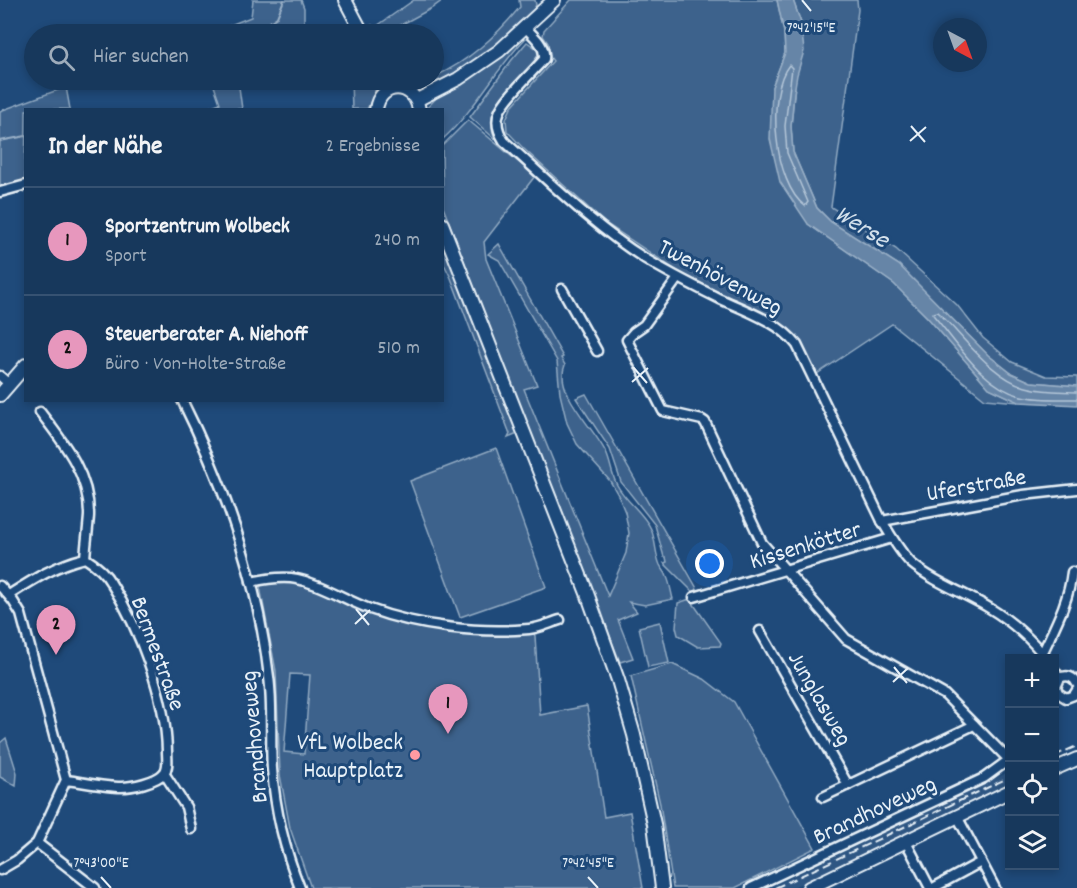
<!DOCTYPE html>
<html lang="de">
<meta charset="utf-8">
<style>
:root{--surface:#17385c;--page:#244365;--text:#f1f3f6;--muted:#9eacbb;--line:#365272;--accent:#e797bd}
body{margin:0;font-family:Dekko,sans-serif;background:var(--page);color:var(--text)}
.controls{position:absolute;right:18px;bottom:18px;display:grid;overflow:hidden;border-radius:0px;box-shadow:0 3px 9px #0003}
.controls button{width:54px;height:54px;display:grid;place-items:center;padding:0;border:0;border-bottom:2px solid var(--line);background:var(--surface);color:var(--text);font:30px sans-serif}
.compass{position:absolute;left:933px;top:18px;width:54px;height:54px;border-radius:50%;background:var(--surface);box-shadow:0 3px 9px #0003;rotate:139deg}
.you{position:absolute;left:710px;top:564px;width:21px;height:21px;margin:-15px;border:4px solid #fff;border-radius:50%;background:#1a73e8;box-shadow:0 0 0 9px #1a73e833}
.badge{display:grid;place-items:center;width:39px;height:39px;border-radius:50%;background:var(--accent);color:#111;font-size:20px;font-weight:700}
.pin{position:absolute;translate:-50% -50px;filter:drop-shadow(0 2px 3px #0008)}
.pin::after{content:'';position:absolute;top:32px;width:21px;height:18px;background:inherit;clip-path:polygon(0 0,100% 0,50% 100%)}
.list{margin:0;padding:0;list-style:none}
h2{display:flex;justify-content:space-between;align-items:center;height:78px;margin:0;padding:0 24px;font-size:26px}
h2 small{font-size:20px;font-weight:400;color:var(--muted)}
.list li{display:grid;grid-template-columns:39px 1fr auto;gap:18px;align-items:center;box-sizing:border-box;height:108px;padding:0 24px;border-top:2px solid var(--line)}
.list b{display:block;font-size:22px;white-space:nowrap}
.list p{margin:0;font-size:20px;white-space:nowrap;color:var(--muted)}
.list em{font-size:20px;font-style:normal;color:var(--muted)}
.icon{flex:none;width:33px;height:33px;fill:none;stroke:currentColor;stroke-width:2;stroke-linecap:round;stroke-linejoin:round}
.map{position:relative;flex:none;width:1077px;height:888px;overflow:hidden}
.search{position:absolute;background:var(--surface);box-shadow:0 3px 9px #0003;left:24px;top:24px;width:420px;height:66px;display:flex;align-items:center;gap:15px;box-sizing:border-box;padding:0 21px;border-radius:33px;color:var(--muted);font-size:22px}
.panel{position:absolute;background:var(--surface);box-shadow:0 3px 9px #0003;left:24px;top:108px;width:420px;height:294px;border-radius:0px}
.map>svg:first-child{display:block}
</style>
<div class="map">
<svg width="1077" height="888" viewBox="0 0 1077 888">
<rect width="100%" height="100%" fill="#1f4a7a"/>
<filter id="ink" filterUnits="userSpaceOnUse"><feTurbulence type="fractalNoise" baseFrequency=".0167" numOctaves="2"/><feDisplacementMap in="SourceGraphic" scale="12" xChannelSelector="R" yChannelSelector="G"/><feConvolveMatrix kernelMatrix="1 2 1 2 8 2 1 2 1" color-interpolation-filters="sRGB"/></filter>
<g filter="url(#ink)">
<!-- built -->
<path fill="#2e5683" d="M1009,772V782L866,853L791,888H770Z"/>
<!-- green -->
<g fill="#3c628c" stroke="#92aac2" stroke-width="1.5" fill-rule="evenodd">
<path d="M253,0H301L304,8V34H207L251,17Z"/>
<path d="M414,0H443L432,8L384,34H371L367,27L372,25L374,28Z"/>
<path d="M519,0H535L536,5C523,35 461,71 432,85L431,80H434V77C469,61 495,37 520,7Z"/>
<path d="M571,0H777L784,32L785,53L772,87L808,224L894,284L928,318L989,388L1019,402L985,399L892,324L817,374L795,335L776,320L682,274L604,222L524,149L507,131L506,119L512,106L553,61L550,57L548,43L543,36L544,30Z"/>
<path d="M793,0H857L858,10L831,207L896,249L957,305L983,338L1012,362L1046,376L1077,377V386L1031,382L1011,373L988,355L899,265L831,222L817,208L793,152L791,126L801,23Z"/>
<path d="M520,39H525C495,70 475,110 443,139L442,110H425L439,95Z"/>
<path d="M527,42L537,49L538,55C523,83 479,101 495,139L470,117L511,61Z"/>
<path d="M212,80H238L242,109H204L220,103Z"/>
<path d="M351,80H376L375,93L367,109H352Z"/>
<path d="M66,87L70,109L26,110L25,182L0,188V111Z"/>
<path d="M468,120L535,176L484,242L486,259L537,385L524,389L608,596L626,553L629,533L625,512L618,495L610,481L577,444L567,423L560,394L557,361L499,260L488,254L499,244L563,357L561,358L565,365C553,393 597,430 607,455C611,465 612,476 617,485C626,502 643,512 651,529C656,541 655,554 660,565C662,569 666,572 667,577C670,583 671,592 673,599L645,605L629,602L637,612L618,620L633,658L620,662L443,207L442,146Z"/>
<path d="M442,240L520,433L508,438L510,434L451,278L445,266L443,265Z"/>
<path d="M586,394L699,592L694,593L664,563L667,562L666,557H664L655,525L621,482L610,449L576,398Z"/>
<path d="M496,448L546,587L460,617L410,481Z"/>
<path d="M274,582L297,584L327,591L371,609L454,627L532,629L535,636L540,715L587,706L604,817L630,812L643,888H311L290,828L280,775L276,671L260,587L263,584ZM290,674L310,675L304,754L284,752Z"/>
<path d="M690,599L721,643L720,646L698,647L678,635L676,627L678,603Z"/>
<path d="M660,622L669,663L648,667L639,627Z"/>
<path d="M672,664L704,679L734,702L815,848L735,888H673L660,804L631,676Z"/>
<path d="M6,738L17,773L16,786L0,777V743Z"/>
</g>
<!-- water -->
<path fill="#6685a7" stroke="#9ab0c7" stroke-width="1.5" d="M777,0H793L801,23L804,51L797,75L794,93L791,126L793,152L817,208L831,222L899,265L988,355L1011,373L1031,382L1077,386V405L1019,402L989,388L928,318L894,284L808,224L780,182L770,139L772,87L785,53L784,32Z"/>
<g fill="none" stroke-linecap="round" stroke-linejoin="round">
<!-- shore -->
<g stroke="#b4c6d8" stroke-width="1.5">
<path d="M789,65L792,68L785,126L787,153L808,202L805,206C774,184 766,93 789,65Z"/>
<path d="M1077,392C1062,391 1045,392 1030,388C993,380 964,337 938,312L933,313L934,316C958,344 983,387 1021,396C1039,400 1059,399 1077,399"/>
</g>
<!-- stream -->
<g stroke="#9ab0c7" stroke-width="2">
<path d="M268,34V23L277,17L284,0"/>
<path d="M0,141L26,136"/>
</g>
<defs>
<g id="street">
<path d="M525,27C533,36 546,45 544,59C533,72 504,98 499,113C495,123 499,133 504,141C549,181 592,225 644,258C668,273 694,286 720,299C747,311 779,322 797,345L882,521C891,536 899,551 911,563C935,583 965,593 991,609C1011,621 1032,640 1046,658"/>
<path d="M0,192L26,185"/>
<path d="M678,278L644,325L634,332L627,340L663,411L702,420L705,422L762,543L846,639L945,695L1009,760"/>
<path d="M562,289L597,351"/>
<path d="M0,376L9,384"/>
<path d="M182,400C226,488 258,580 269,677C273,707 270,738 272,769C275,809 285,851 300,888"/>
<path d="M40,412C64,443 90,475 89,516C88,530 86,544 85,558"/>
<path d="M882,521L1023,495L1077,489"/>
<path d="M251,582C265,579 282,576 297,579C322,584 345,600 370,609C416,626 480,634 529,629C540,628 550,623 560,620"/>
<path d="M0,586L13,601L21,614L66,780L37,843L17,860L0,870"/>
<path d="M9,595C34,579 56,565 85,558C96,565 105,572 111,583C139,628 166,697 167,751C167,758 169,767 164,773C156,782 132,787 121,787C104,787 83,782 66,780"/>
<path d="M694,597L892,538"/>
<path d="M760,631L848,785"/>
<path d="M1042,654C1054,628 1069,601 1072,572"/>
<path d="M1054,670L1060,678"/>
<path d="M1077,684C1074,677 1067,674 1060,678L1056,687L1058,693L1066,698L1074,695L1077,690"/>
<path d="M164,773L186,807L191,829"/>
<path d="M823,797L974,725"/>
<path d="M958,818L995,888"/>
<path d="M906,842L930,888"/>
<path d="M37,843L95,888"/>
<path d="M751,888L984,778L1010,759"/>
<path d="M933,888L981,862"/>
</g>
<g id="secondary">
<path d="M345,0L363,34"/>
<path d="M417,100L458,79L499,51L554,0"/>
<path d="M376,110C379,81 415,81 419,110"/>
<path d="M442,224L587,593L618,680L634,735L654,824L662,888"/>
<path d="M0,395L26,365"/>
<path d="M1054,769L1077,759"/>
<path d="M809,888L1010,791"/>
</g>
</defs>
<!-- street casing -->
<use href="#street" stroke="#e8f1f8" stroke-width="13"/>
<!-- secondary casing -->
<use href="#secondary" stroke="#e8f1f8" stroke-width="16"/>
<!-- street -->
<use href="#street" stroke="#1f4a7a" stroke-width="8"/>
<!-- secondary -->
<use href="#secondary" stroke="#1f4a7a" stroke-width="12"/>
<!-- rail -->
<g stroke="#e8f1f8" stroke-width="2" stroke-dasharray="9 4.5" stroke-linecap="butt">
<path d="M1054,756L1077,746"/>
<path d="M775,888L1010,777"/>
</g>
</g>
</g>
<!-- ticks -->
<path fill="none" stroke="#e8f1f8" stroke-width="2" d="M802,0L811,11M911,126L925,142M910,141L926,127M633,367L647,383M632,382L648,368M356,609L369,625M355,624L370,610M894,667L907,683M893,682L908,668M101,877L111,888M588,877L598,888"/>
<!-- markers -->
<circle fill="#ff9aa2" stroke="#1f4a7a" stroke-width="2" cx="415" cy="755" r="6"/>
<g text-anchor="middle" stroke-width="6" stroke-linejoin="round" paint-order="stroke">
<!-- street labels -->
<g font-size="24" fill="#e8f1f8" stroke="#1f4a7a">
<text transform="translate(721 276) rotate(28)" y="8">Twenhövenweg</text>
<text transform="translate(976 484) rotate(-10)" y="8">Uferstraße</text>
<text transform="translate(805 544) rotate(-17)" y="8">Kissenkötter</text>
<text transform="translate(159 653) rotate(70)" y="8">Bermestraße</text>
<text transform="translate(821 698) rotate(60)" y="8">Junglasweg</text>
<text transform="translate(253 737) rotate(-95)" y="8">Brandhoveweg</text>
<text transform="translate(874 809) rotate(-25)" y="8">Brandhoveweg</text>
</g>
<!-- poi labels -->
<g font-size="24" fill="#e8f1f8" stroke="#1f4a7a" text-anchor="end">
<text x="403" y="749">VfL Wolbeck<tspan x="403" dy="28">Hauptplatz</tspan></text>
</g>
<!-- water labels -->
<g font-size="26" font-style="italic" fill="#d4e1ec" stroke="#1f4a7a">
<text transform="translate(863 225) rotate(32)" y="9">Werse</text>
</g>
</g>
<g font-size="15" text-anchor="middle" fill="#e8f1f8" stroke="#1f4a7a" stroke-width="6" stroke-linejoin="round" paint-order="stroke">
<text x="811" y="32">7°42'15"E</text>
<text x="101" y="867">7°43'00"E</text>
<text x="588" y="867">7°42'45"E</text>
</g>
</svg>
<div class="controls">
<button>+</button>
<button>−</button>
<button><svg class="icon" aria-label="locate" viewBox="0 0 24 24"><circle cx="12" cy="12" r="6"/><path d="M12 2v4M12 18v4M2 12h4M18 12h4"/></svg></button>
<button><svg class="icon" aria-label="layers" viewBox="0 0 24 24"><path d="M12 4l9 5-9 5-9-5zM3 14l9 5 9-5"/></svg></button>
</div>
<svg class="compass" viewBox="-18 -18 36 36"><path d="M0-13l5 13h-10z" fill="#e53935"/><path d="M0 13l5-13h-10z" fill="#9eacbb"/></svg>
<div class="you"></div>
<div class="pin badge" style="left:448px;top:734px">1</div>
<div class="pin badge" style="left:56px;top:655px">2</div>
<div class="search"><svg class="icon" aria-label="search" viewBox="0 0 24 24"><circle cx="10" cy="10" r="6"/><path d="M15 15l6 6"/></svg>Hier suchen</div>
<section class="panel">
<h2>In der Nähe<small>2 Ergebnisse</small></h2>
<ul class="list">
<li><span class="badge">1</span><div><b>Sportzentrum Wolbeck</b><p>Sport</p></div><em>240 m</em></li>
<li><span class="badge">2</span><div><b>Steuerberater A. Niehoff</b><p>Büro · Von-Holte-Straße</p></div><em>510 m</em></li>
</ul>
</section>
</div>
